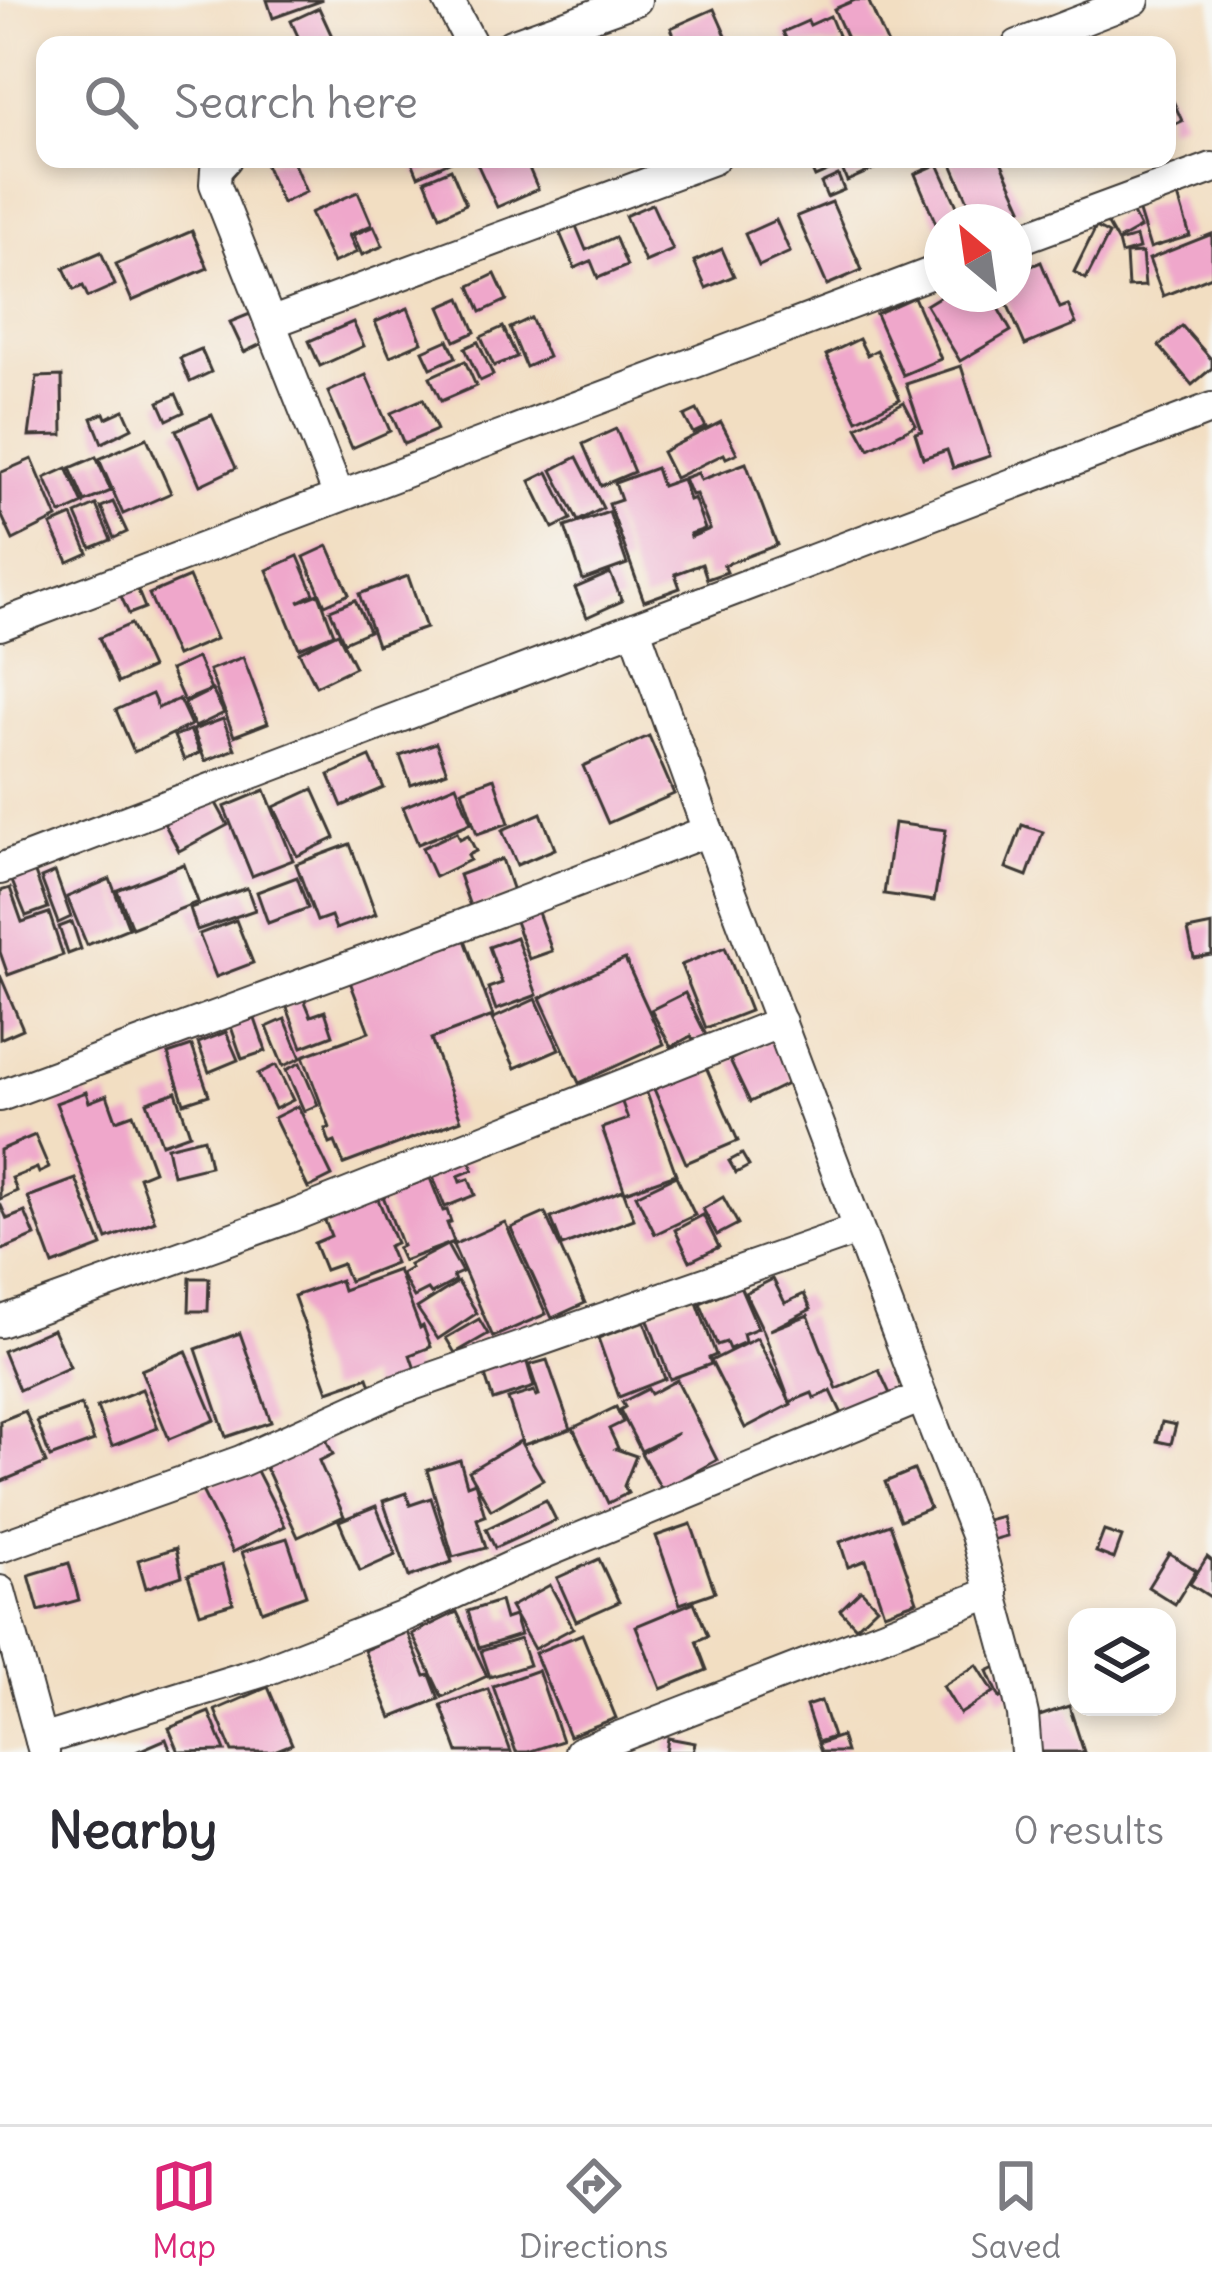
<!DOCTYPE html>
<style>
:root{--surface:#fff;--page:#f7f7f7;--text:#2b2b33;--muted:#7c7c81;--line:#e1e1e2;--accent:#db2777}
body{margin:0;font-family:Delius,sans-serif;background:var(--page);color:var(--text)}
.controls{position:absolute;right:36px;bottom:36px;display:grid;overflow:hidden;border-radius:24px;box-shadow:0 6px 18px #0003}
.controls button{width:108px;height:108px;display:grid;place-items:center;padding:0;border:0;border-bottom:3px solid var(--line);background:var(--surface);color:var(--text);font:60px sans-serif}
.compass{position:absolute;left:924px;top:204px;width:108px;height:108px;border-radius:50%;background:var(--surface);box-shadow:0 6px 18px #0003;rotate:331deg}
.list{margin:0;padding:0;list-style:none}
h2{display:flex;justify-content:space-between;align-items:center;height:156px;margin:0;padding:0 48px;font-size:51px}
h2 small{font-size:39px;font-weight:400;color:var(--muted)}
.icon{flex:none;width:66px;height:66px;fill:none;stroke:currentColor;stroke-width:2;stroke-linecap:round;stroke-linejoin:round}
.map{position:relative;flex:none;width:1212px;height:1752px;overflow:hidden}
.search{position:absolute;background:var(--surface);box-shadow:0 6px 18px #0003;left:36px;right:36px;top:36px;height:132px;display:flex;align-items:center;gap:30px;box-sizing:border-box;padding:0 42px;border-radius:24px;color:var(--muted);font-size:45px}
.sheet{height:372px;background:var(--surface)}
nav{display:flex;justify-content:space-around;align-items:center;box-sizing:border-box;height:168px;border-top:3px solid var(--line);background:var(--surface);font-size:33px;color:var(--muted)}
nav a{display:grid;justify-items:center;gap:6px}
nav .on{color:var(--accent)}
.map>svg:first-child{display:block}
</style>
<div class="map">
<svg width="1212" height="1752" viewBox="0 0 1212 1752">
<rect width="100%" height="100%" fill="#f6f6f2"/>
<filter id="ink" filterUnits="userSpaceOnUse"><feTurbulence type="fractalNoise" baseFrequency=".00833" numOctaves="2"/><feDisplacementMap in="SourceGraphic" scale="24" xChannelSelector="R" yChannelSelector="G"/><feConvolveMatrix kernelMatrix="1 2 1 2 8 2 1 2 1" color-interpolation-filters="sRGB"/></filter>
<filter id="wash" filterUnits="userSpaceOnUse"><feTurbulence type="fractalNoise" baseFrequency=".004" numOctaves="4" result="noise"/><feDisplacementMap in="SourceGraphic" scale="48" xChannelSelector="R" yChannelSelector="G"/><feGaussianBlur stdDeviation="2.7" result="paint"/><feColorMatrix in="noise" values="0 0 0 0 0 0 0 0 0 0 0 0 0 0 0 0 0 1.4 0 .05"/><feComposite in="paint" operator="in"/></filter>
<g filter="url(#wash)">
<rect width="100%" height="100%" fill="#f2dec2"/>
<g id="blocks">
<!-- building -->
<g fill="#efa7cb">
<path d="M267,0H321V1L273,18Z"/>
<path d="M855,0H868L888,45H850L834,9Z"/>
<path d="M319,8L336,45H302L291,21Z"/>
<path d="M714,9L730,45H678L671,28Z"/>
<path d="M830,16L842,45H789L783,32L808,21L810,25Z"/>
<path d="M1167,87L1182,121L1167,128Z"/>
<path d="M277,159H292L306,192L282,203L265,164Z"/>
<path d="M411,159H456L418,176Z"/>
<path d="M475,159H525L538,189L497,207Z"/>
<path d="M807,159H834L838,167L815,177Z"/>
<path d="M838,159H897L847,181Z"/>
<path d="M950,159H1000L1022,208L990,222H977Z"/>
<path d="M938,164L961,215L937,226L915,174Z"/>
<path d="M451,169L466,204L440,216L425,180Z"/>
<path d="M838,175L844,190L827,197L821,183Z"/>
<path d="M358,192L372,225L349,235L357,252L333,263L310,213Z"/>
<path d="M1178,196L1190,236L1150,248L1138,209Z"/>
<path d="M832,202L862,270L827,285L797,216Z"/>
<path d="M652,204L673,250L645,262L625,216Z"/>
<path d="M1131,210L1140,228L1117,241L1107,223Z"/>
<path d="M776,220L790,252L759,266L745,234Z"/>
<path d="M374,226L383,246L362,255L353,235Z"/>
<path d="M576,226L586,250L615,237L627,266L598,278L591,261L575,268L560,233Z"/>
<path d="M1096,227L1109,234L1086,279L1074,272Z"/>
<path d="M192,231L208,268L132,301L116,264Z"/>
<path d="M1212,234V276L1163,296L1149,259Z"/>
<path d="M1136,237L1139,249L1121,254L1118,242Z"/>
<path d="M722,249L734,276L706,288L694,261Z"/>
<path d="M101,252L115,285L88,297L83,286L74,290L64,268Z"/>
<path d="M1142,253L1145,286L1128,287L1126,254Z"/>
<path d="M1041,262L1060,308L1068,305L1076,324L1025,345L1003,294H1014V273Z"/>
<path d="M495,274L507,300L481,312L470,286Z"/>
<path d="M944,294H990L1011,331L960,361L926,305Z"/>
<path d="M914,297L941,359L903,375L876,314Z"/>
<path d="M461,298L475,332L455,341L440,307Z"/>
<path d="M408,308L422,342L390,356L375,322Z"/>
<path d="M250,314L263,343L244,352L230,322Z"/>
<path d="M531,318L548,357L526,367L510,328Z"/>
<path d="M353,322L364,346L320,366L309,341Z"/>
<path d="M1182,326L1212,360V368L1192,385L1159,346Z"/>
<path d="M503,327L517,357L494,366L481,337Z"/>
<path d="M859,339L867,355L877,350L900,399L857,420L826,355Z"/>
<path d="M448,340L456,357L431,368L423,351Z"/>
<path d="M478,342L493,375L480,381L465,348Z"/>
<path d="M201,349L211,372L190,382L180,358Z"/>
<path d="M465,361L476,386L441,401L430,377Z"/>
<path d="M961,366L990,456L953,468L947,450L923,458L915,433L922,431L906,384Z"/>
<path d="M366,375L390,431L352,448L328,392Z"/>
<path d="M62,376L63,435L29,436L37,377Z"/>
<path d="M176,394L184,412L167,420L159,402Z"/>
<path d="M423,399L437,430L404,444L391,413Z"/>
<path d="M904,402L916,425L869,449L857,427Z"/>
<path d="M124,410L132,428L102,443L92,418L104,413L106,418Z"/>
<path d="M697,410L706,427L693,433L684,416Z"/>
<path d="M212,415L236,468L200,485L176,430Z"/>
<path d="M721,422L737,453L726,458L724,454L675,478L662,452Z"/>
<path d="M616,429L634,472L601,486L583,444Z"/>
<path d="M147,438L171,493L123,514L99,459Z"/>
<path d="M96,457L111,491L85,502L70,468Z"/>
<path d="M577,457L603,508L578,521L552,470Z"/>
<path d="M32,459L57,518L13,540L0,512V473Z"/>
<path d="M746,463L777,545L724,565L727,572L707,579L702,564L675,574L680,588L644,601L609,504L621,500L615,483L656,468L662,486L682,479L689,500L694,498L705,529L690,534L691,537L710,529L696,494L691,495L684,478L698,473L701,480Z"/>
<path d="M67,468L83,504L61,514L45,478Z"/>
<path d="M548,472L571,519L553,528L530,481Z"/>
<path d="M113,502L127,532L114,538L101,507Z"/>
<path d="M96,505L111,540L91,548L76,514Z"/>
<path d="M609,512L627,564L583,580L565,527Z"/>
<path d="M72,516L88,553L68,562L51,525Z"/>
<path d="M328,546L349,594L325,605L304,557Z"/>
<path d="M298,556L314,594L298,602L319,594L334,634L299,648L267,570Z"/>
<path d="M610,573L622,601L587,617L575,588Z"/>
<path d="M408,576L426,628L377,645L359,594Z"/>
<path d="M189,577L216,639L176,656L149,594Z"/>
<path d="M136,586L145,608L129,614L120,594Z"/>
<path d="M355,600L369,631L344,642L330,610Z"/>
<path d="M131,624L151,668L118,683L99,638Z"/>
<path d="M338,633L355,667L316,686L299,652Z"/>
<path d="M243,657L268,723L234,736L209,670Z"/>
<path d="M197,658L211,690L184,701L170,670Z"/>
<path d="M212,690L224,713L195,727L184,704Z"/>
<path d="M152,694L158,708L179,699L191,725L134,752L116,710Z"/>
<path d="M223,719L235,749L205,761L193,730Z"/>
<path d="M190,730L200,753L184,760L174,736Z"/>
<path d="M649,736L674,794L608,823L583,766Z"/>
<path d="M436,743L447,772L411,785L400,756Z"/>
<path d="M370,757L384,788L342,806L329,775Z"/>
<path d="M494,778L509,823L477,834L462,790Z"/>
<path d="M456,785L471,823L418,844L403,807Z"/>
<path d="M313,789L335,838L297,856L274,807Z"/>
<path d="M265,790L293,860L252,876L224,807Z"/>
<path d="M211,794L228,825L179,851L163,821Z"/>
<path d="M541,813L555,849L517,865L502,830Z"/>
<path d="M894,823L946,830L934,901L884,894Z"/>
<path d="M1022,825L1043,832L1027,876L1006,868Z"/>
<path d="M457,832L460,839L468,835L476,851L468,855L470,860L435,877L422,848Z"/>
<path d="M350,844L376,914L336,929L331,916L317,921L296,864Z"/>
<path d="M502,859L514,894L471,909L459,875Z"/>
<path d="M31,862L48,908L26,916L8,871Z"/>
<path d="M184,864L198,902L132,928L117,890Z"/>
<path d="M55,872L71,917L58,923L41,878Z"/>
<path d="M297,877L308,908L268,923L257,892Z"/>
<path d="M110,879L129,928L87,945L67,897Z"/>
<path d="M10,888L22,922L49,913L63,955L8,975L0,952V891Z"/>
<path d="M247,888L255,910L197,930L190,908Z"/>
<path d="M535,904L552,951L529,959L512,913Z"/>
<path d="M236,920L253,963L216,977L199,934Z"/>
<path d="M72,922L81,949L68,954L59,927Z"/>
<path d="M1212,925V955L1194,958L1188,930Z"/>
<path d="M464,937L493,1016L431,1039L461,1120L344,1164L335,1142L330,1144L325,1129L330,1128L303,1056L369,1032L349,979Z"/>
<path d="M516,937L537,995L496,1010L488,988L502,983L489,947Z"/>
<path d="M725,947L750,1011L706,1028L681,965Z"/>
<path d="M625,959L664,1044L579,1083L540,998Z"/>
<path d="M0,975L23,1029L0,1039Z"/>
<path d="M685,993L708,1039L696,1045L691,1036L671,1047L651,1010Z"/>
<path d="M304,999L311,1016L325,1011L333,1035L302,1047L286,1005Z"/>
<path d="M536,999L559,1049L515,1068L492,1019Z"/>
<path d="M252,1010L266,1051L242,1059L228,1018Z"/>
<path d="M285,1019L301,1058L283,1066L267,1027Z"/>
<path d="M226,1032L238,1060L209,1072L198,1043Z"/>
<path d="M773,1039L793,1081L750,1102L730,1060Z"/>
<path d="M192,1046L209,1095L184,1103L168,1054Z"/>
<path d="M300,1063L318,1105L304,1111L286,1070Z"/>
<path d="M276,1065L293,1100L275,1109L258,1074Z"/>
<path d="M706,1067L738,1141L686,1163L654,1089Z"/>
<path d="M645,1088L676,1174L625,1192L602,1128L628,1119L620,1097Z"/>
<path d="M86,1092L89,1102L107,1095L116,1120L133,1114L154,1171L139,1177L155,1221L107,1239L56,1103Z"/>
<path d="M176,1092L190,1134L162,1144L147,1102Z"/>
<path d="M298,1106L332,1176L308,1188L274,1118Z"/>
<path d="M35,1135L49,1168L39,1173L37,1168L12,1178L17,1191L0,1199V1150Z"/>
<path d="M204,1138L210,1166L173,1175L167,1147Z"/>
<path d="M742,1154L749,1166L736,1173L729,1161Z"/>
<path d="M470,1161L473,1170L458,1176L460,1182L469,1179L475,1195L445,1207L431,1172Z"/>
<path d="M676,1176L695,1215L655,1234L636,1195Z"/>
<path d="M430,1178L443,1211L447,1210L451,1222L447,1223L454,1242L403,1261L397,1248L402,1246L383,1196Z"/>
<path d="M76,1179L102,1246L53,1265L28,1197Z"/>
<path d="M373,1187L396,1243L388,1246L395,1263L349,1281L342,1264L325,1270L314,1243L331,1236L320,1208Z"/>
<path d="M623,1190L634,1219L562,1246L551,1218Z"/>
<path d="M723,1197L738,1224L717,1235L703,1209Z"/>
<path d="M0,1203L7,1219L25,1212L35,1236L0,1251Z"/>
<path d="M545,1213L585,1303L552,1318L511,1228Z"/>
<path d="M703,1215L719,1247L690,1261L675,1230Z"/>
<path d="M505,1222L546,1314L493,1337L453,1245Z"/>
<path d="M447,1245L462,1272L453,1276L455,1281L431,1294L428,1290L414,1297L401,1274L411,1268L409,1265Z"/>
<path d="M398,1270L420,1328L423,1326L431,1347L410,1355L417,1375L373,1391L368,1377L328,1391L294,1296L340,1280L343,1290Z"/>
<path d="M190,1278H209L208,1311H189Z"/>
<path d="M773,1279L785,1303L804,1294L811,1309L770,1330L808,1315L837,1389L879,1370L891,1396L844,1418L831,1391L814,1398L812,1393L790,1402L764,1332L745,1293Z"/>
<path d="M458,1282L477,1313L438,1339L417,1308Z"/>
<path d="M740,1286L758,1328L743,1334L745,1342L729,1349L726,1342L717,1345L700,1303Z"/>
<path d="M695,1297L716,1355L709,1358L711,1364L670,1379L646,1315Z"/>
<path d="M479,1319L488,1334L455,1353L446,1338Z"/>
<path d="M644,1321L665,1379L619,1397L598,1338Z"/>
<path d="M53,1329L70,1367L19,1390L3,1351Z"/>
<path d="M240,1333L271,1422L226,1437L196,1349Z"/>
<path d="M757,1338L791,1404L745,1428L711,1361Z"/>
<path d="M186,1351L215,1420L169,1439L141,1370Z"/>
<path d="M524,1352L534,1387L493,1400L482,1366Z"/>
<path d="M547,1360L571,1429L523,1445L508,1399L534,1391L536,1396L539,1395L529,1365Z"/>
<path d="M677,1380L717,1460L662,1490L641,1453L678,1433L641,1451L620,1410L625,1407L622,1402L648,1389L651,1394Z"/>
<path d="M142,1389L158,1428L112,1446L97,1407Z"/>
<path d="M81,1405L94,1441L50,1457L37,1421Z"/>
<path d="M616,1407L623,1422L609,1429L618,1448L616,1449L636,1456L624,1486L628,1493L608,1503L573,1428Z"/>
<path d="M25,1411L46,1463L0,1482V1421Z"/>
<path d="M1162,1422L1176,1425L1171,1444L1157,1441Z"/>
<path d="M321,1429L333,1454L319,1461L344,1516L298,1537L261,1457Z"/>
<path d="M520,1441L543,1480L491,1510L469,1471Z"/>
<path d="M460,1460L467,1485L475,1482L485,1516L477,1519L486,1548L453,1557L427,1470Z"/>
<path d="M253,1463L285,1526L233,1552L201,1489Z"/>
<path d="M914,1470L930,1508L900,1520L885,1482Z"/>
<path d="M406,1493L410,1505L431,1498L452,1562L409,1577L383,1501Z"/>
<path d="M546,1500L556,1520L495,1548L486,1529Z"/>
<path d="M376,1506L396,1555L360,1571L339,1521Z"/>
<path d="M1002,1516L1007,1536L992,1540L987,1520Z"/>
<path d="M691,1524L715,1592L680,1604L656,1536Z"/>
<path d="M890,1524L917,1601L884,1613L866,1560L848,1567L840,1542Z"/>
<path d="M1104,1531L1122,1537L1114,1559L1096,1552Z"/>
<path d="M287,1538L306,1595L262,1611L242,1552Z"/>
<path d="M176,1548L182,1576L146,1588L138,1560Z"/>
<path d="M1169,1553L1196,1570L1175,1604L1148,1587Z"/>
<path d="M1207,1557L1212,1561V1598L1190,1584Z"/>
<path d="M599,1559L619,1602L576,1621L557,1578Z"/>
<path d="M69,1563L79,1600L39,1611L29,1575Z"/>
<path d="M222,1565L233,1603L200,1613L188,1575Z"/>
<path d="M550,1585L573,1628L534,1649L510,1607Z"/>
<path d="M861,1590L877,1607L856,1627L840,1610Z"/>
<path d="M500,1601L505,1619L514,1616L520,1635L479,1648L468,1611Z"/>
<path d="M694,1602L708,1636L696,1641L707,1670L661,1689L636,1626Z"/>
<path d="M457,1612L487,1676L442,1697L412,1634Z"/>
<path d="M407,1632L425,1676L430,1675L439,1699L391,1718L364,1650Z"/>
<path d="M582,1634L616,1718L569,1736L535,1653Z"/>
<path d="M520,1639L529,1665L490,1677L481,1651Z"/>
<path d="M1003,1664L1016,1692L1000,1698L988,1671Z"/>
<path d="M977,1665L994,1692L960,1714L943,1686Z"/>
<path d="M538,1670L562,1741L528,1752H516L493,1686Z"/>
<path d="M268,1687L292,1744L272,1752H232L215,1710Z"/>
<path d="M488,1689L511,1752H458L441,1705Z"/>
<path d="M821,1701L833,1737L818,1742L806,1706Z"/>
<path d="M1069,1706L1084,1752H1035L1025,1721Z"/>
<path d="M209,1712L225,1751L179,1752L169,1728Z"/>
<path d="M841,1736L846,1752H821L818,1744Z"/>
<path d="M668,1738L695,1743L693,1752H666Z"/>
<path d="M166,1739L171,1752H136Z"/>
</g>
</g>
</g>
<g filter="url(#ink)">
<use href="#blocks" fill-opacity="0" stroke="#3c3935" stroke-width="3"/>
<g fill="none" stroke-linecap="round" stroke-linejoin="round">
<defs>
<g id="minor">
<path d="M448,0L472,45"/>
<path d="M511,45L636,0"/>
<path d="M1018,45L1134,0"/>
<path d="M226,159L216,170L215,184L339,496"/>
<path d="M1014,241L1212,168"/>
<path d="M270,323L713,159"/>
<path d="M0,625L942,269"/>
<path d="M635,629L708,831L922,1397"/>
<path d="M0,869L1212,408"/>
<path d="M0,1096L449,930L708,831"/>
<path d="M0,1322L285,1219L781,1022"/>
<path d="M0,1547L241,1461L395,1391L857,1230"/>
<path d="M0,1591L44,1752"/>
<path d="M41,1740L261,1672L407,1615L515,1565L922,1397L976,1535L1014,1675L1023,1715L1026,1752"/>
<path d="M580,1752L993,1592"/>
</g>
</defs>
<!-- minor casing -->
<use href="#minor" stroke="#3c3935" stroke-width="34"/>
<!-- minor -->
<use href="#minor" stroke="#fff" stroke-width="30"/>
</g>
</g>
</svg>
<div class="controls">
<button><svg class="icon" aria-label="layers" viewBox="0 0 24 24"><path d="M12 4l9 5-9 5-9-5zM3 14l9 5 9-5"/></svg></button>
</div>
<svg class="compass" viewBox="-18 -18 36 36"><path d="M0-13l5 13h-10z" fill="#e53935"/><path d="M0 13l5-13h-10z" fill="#7c7c81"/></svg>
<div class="search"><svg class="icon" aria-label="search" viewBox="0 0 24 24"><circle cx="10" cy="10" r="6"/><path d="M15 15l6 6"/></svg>Search here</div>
</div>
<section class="sheet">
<h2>Nearby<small>0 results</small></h2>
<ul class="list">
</ul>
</section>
<nav>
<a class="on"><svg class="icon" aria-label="map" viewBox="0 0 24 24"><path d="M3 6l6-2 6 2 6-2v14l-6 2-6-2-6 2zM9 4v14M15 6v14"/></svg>Map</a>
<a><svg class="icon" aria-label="directions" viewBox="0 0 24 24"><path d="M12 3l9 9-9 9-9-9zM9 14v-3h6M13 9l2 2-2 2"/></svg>Directions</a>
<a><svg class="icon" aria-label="saved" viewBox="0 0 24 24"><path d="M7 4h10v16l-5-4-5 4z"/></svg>Saved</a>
</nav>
